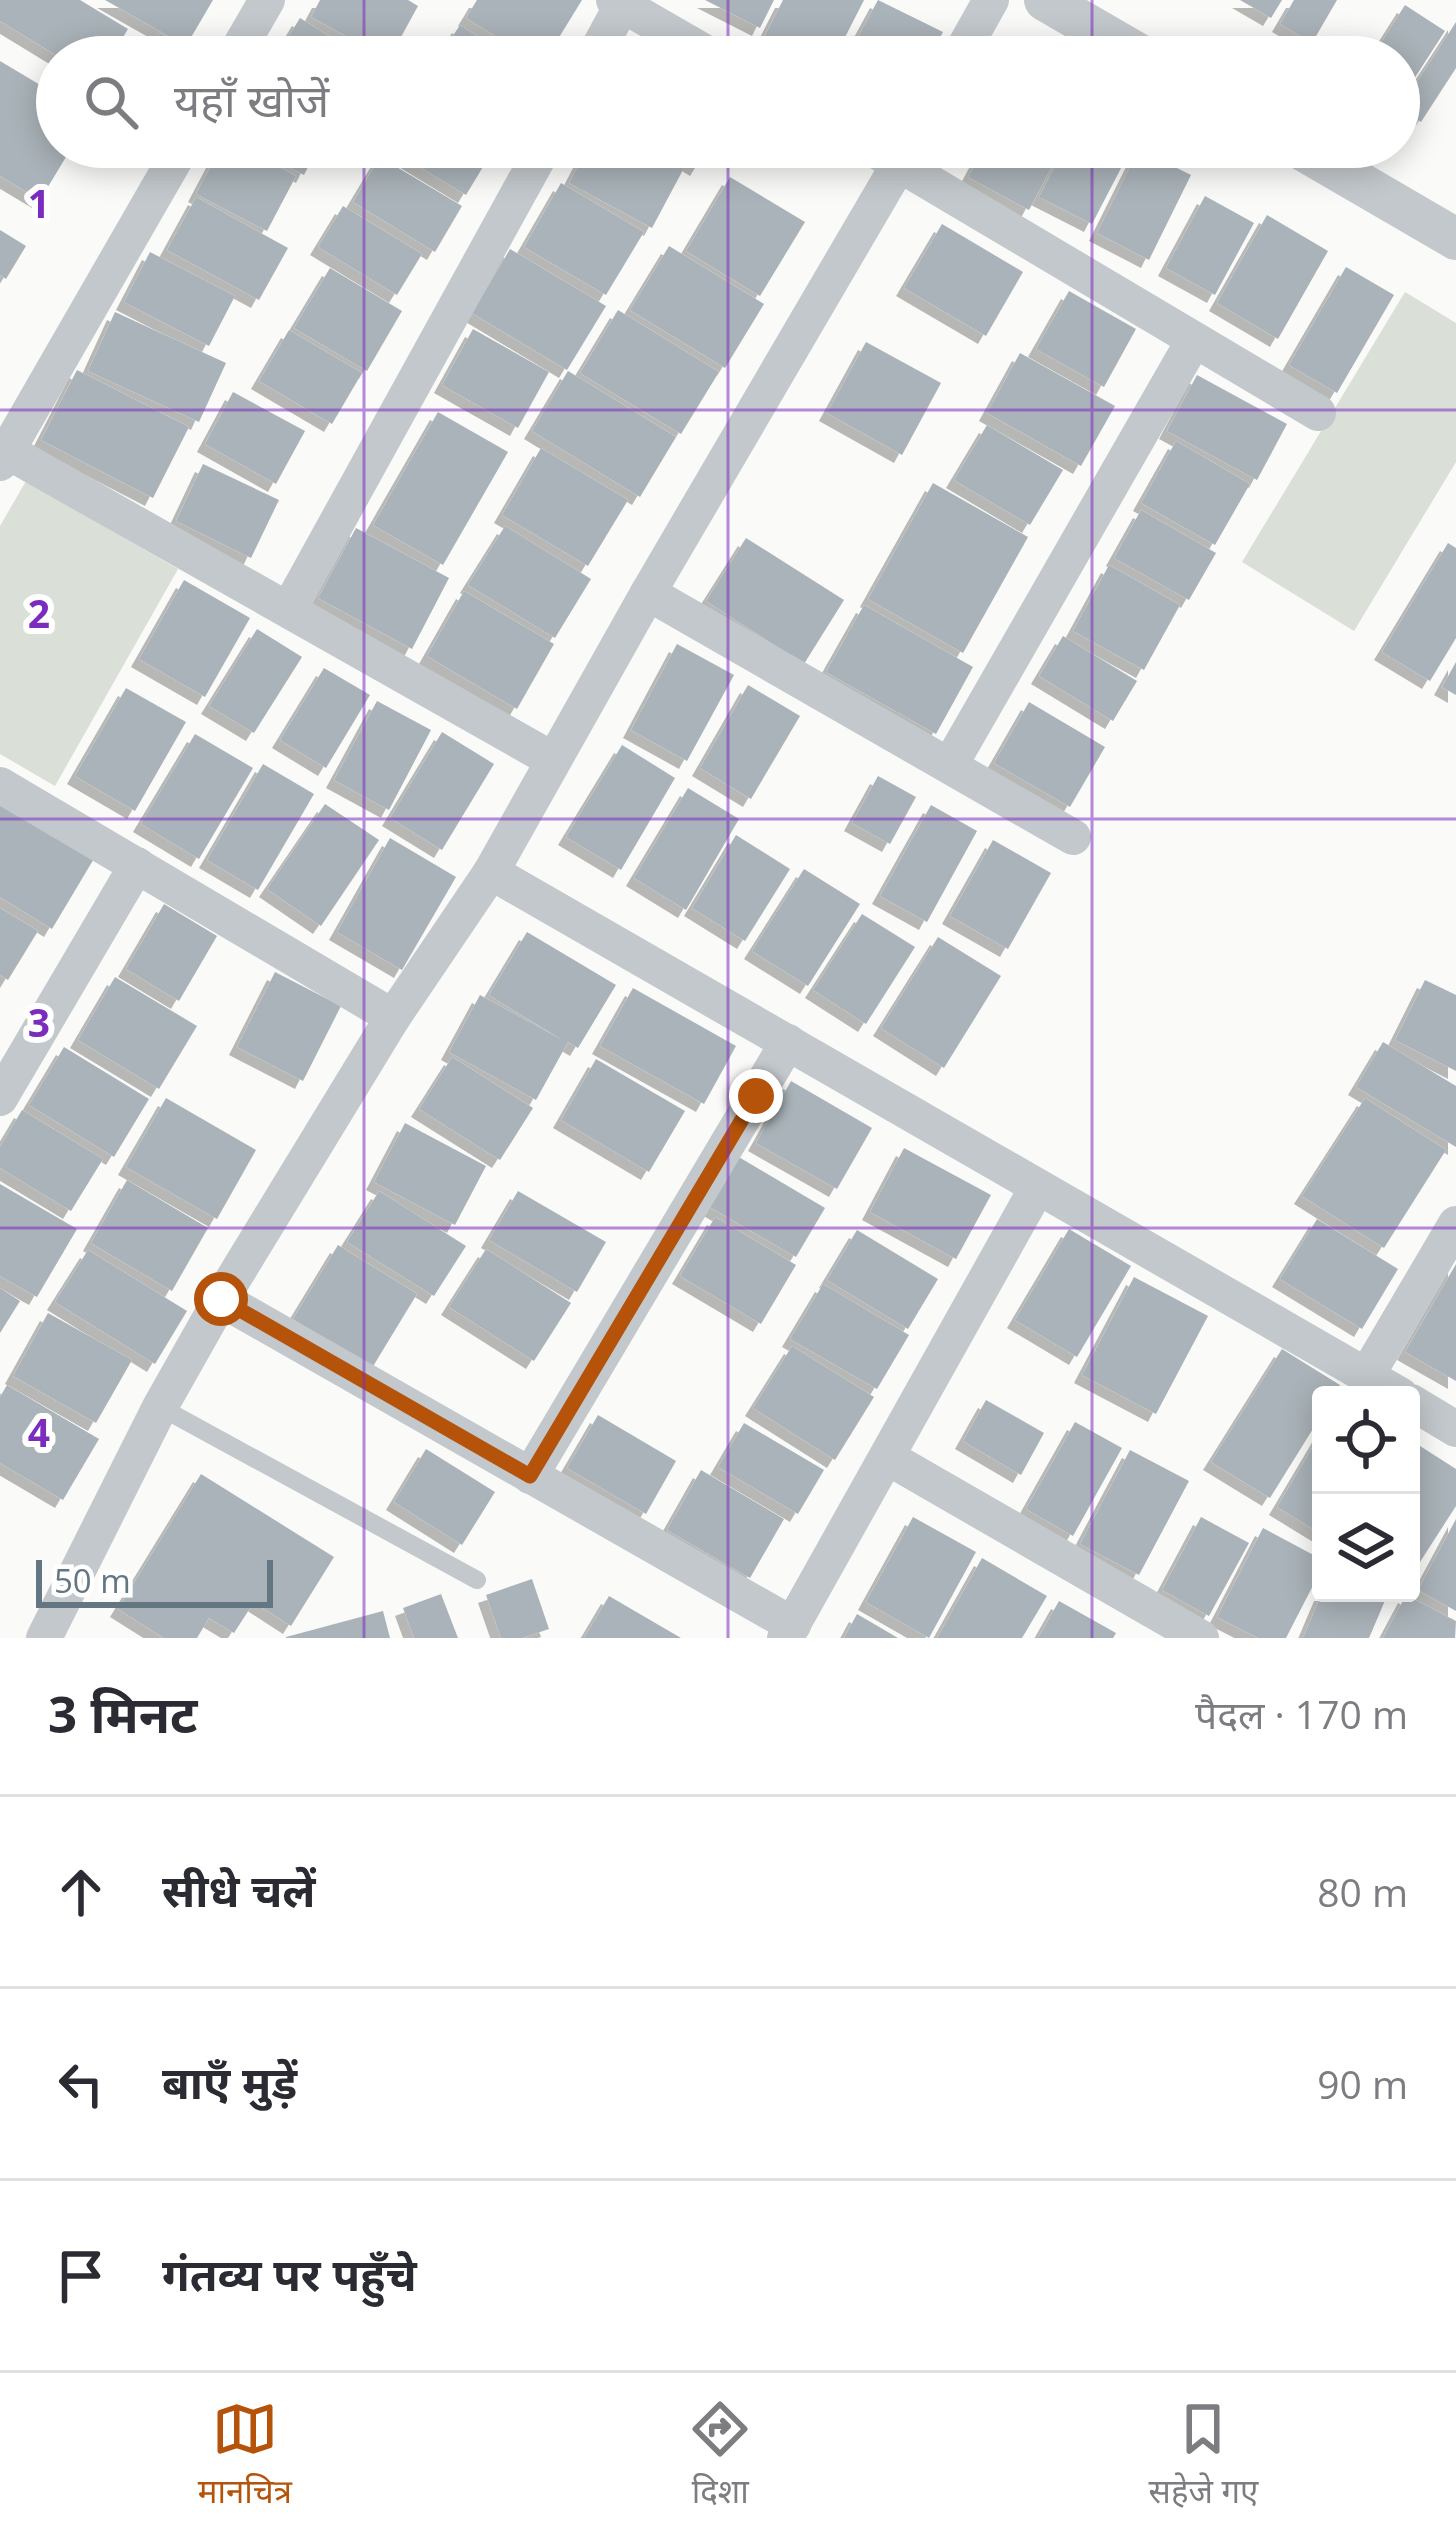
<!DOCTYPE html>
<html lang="hi">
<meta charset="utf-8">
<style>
:root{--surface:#fff;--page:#f7f7f7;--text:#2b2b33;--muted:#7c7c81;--line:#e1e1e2;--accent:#b45309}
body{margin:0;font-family:"Open Sans","Noto Sans Devanagari",sans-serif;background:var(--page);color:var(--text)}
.controls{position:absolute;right:36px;bottom:36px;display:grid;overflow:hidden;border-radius:12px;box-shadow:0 6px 30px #0003}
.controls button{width:108px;height:108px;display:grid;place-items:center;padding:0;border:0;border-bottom:3px solid var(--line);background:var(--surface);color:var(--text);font:60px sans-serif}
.scale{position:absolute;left:36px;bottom:30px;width:237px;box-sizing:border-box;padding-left:12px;border:6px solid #657683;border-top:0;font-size:33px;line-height:42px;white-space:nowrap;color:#657683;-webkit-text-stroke:9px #fff;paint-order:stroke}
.stop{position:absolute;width:36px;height:36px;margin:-27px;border:9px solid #b45309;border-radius:50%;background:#fff}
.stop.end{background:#b45309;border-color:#fff;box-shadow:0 3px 12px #0008}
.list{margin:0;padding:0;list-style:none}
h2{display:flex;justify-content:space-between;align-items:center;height:156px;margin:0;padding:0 48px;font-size:51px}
h2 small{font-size:39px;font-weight:400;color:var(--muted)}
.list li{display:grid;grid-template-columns:78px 1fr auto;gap:36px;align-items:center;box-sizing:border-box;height:192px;padding:0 48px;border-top:3px solid var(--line)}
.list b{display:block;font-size:45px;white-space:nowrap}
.list em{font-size:39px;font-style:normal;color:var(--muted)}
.icon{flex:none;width:66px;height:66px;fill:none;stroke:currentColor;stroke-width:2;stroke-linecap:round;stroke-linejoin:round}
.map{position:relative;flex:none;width:1456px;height:1638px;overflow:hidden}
.search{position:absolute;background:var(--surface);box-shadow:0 6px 30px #0003;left:36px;right:36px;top:36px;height:132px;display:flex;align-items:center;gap:30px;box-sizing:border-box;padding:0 42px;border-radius:66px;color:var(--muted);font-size:45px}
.sheet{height:732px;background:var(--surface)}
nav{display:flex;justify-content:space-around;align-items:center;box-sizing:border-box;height:168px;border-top:3px solid var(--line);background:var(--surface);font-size:33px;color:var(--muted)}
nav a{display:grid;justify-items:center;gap:6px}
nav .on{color:var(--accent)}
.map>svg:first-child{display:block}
</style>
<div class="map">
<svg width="1456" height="1638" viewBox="0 0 1456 1638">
<defs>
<filter id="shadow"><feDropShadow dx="-8" dy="8" stdDeviation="0" flood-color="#0004"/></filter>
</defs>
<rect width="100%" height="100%" fill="#fafaf8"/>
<!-- green -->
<g fill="#dadfd7">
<path d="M1405,292L1456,323V462L1354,631L1242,562Z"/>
<path d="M26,481L178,569L55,786L0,754V526Z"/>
</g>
<!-- building -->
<g fill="#aab3b9" filter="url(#shadow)">
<path d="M0,0H80L128,29L111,57H59L0,21Z"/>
<path d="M105,0H213L186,46Z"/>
<path d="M320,0H408L418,6L390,57H385L311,17Z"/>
<path d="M477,0H582L547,57H530L466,18Z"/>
<path d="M705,0H774L760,28Z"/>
<path d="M783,0H864L835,57H754Z"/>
<path d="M878,0L943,32L930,57H847Z"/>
<path d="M1240,0H1282L1271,18Z"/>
<path d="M1294,0H1337L1312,43L1280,24Z"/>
<path d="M1405,5L1445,31L1403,96L1399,94V57H1372Z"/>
<path d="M300,18L362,57H276Z"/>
<path d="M1456,22V68L1421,122L1400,108Z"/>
<path d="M460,25L509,57H439Z"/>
<path d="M160,33L197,57H145Z"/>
<path d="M0,61L57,95V147H72L40,200L0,176Z"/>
<path d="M221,147H242L296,176L267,231L196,194Z"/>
<path d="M250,147H318L304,175Z"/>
<path d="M387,147H495L466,195Z"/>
<path d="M588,147H644L684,168L652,228L569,183Z"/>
<path d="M664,147H711L698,168Z"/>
<path d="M984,147H1062L1029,210L968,177Z"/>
<path d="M1065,147H1132L1092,224L1039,197Z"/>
<path d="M1139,149L1191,175L1149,260L1097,233Z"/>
<path d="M380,157L462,206L435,252L353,202Z"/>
<path d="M730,177L805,222L760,296L686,251Z"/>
<path d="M561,183L644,232L606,295L524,247Z"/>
<path d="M1205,196L1254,223L1215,295L1166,268Z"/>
<path d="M196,197L288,248L259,300L167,250Z"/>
<path d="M343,206L422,254L397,295L318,247Z"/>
<path d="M1267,215L1328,251L1278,339L1217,303Z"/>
<path d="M942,224L1023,272L986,336L904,288Z"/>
<path d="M0,230L26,246L6,279L0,275Z"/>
<path d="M669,246L764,304L725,368L630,310Z"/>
<path d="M510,249L606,306L567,370L472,313Z"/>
<path d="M150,252L235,296L209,346L124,302Z"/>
<path d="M1346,267L1394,295L1337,393L1289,365Z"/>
<path d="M330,268L402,311L367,371L294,328Z"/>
<path d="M1069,291L1136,329L1104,387L1036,349Z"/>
<path d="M618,310L719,372L681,434L580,373Z"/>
<path d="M115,312L226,363L199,422L88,371Z"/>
<path d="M473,329L549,372L518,428L442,385Z"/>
<path d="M289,330L362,373L332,424L259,381Z"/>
<path d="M866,342L941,383L902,455L827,413Z"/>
<path d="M1020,353L1115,406L1081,466L987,413Z"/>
<path d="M77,370L189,427L153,498L41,440Z"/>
<path d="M568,371L676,437L640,497L532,431Z"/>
<path d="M1197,375L1287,424L1257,480L1167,431Z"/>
<path d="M233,392L305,431L276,484L205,444Z"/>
<path d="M438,412L508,452L443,565L373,525Z"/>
<path d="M987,425L1063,470L1030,525L954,480Z"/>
<path d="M1176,441L1250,484L1215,545L1141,503Z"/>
<path d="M541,448L628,500L588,566L502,515Z"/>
<path d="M203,464L279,500L251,558L176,521Z"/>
<path d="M933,483L1028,537L963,653L868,599Z"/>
<path d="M1141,510L1216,553L1189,600L1114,558Z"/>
<path d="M505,526L591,579L555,638L468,585Z"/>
<path d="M356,528L449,578L412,649L318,598Z"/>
<path d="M746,538L844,600L804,664L706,601Z"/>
<path d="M1448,543L1456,548V638L1430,681L1382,652Z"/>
<path d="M1109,565L1180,605L1144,670L1073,631Z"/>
<path d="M184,580L250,618L205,697L139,659Z"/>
<path d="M464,591L554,644L517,709L427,656Z"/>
<path d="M864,605L973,667L936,734L826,672Z"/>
<path d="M257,629L302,657L254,733L209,706Z"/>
<path d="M1063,636L1137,681L1113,721L1039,676Z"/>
<path d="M677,644L734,675L687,761L631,730Z"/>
<path d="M1456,662V695L1442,687Z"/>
<path d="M324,668L370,695L326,768L280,740Z"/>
<path d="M748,685L800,716L751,799L700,768Z"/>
<path d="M126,688L186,722L135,811L75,776Z"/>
<path d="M377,701L431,730L389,810L334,780Z"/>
<path d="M1029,702L1105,747L1070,807L994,763Z"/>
<path d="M442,732L494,764L442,850L390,818Z"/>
<path d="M195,734L253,768L199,859L141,824Z"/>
<path d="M622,745L675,778L621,870L566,837Z"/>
<path d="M263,764L314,794L258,890L207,860Z"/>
<path d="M878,776L916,797L890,844L852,823Z"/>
<path d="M688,788L739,819L686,910L634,878Z"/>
<path d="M0,800L95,857L52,929L0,897Z"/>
<path d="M325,804L379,840L321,926L267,889Z"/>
<path d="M931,805L977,831L927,922L880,896Z"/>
<path d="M736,835L790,869L745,941L692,908Z"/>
<path d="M390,838L456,877L402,970L337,932Z"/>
<path d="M993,840L1051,873L1008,949L950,916Z"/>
<path d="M804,869L860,904L808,986L752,951Z"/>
<path d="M164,904L217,936L179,1001L126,969Z"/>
<path d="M0,908L38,931L8,980L0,975Z"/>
<path d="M862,914L915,947L866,1024L813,990Z"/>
<path d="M527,932L616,985L578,1048L568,1042L536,1100L449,1052L480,995L564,1041L489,995Z"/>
<path d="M938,937L1001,976L944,1068L881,1028Z"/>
<path d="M275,972L341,1006L303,1081L237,1047Z"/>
<path d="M115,977L197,1026L159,1089L78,1040Z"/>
<path d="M1425,980L1456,995V1071L1395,1040Z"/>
<path d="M633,988L736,1046L704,1104L600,1046Z"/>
<path d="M1383,1042L1456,1086V1147L1356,1087Z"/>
<path d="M64,1047L149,1099L114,1157L29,1105Z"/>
<path d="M452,1057L533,1108L500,1160L419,1109Z"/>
<path d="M596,1059L685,1111L649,1172L561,1120Z"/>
<path d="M791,1081L872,1128L837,1189L756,1143Z"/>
<path d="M166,1098L256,1150L217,1219L126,1167Z"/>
<path d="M1365,1098L1446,1150L1384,1248L1302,1196Z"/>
<path d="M22,1110L103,1159L71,1211L0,1168V1147Z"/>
<path d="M405,1123L486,1166L455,1225L374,1182Z"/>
<path d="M904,1148L991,1195L956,1259L870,1212Z"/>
<path d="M737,1156L825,1208L796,1257L708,1206Z"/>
<path d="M127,1180L208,1228L172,1291L91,1243Z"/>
<path d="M0,1184L77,1229L37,1297L0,1276Z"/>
<path d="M379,1191L466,1246L434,1296L347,1242Z"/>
<path d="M518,1191L606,1242L577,1292L489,1240Z"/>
<path d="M715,1217L796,1265L761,1324L680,1276Z"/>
<path d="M1317,1219L1398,1269L1362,1329L1280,1279Z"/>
<path d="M1069,1229L1131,1266L1077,1357L1015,1320Z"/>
<path d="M857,1230L938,1279L908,1329L827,1280Z"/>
<path d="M338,1245L417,1294L372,1368L293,1319Z"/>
<path d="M486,1249L571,1303L534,1361L449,1307Z"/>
<path d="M88,1250L187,1311L155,1364L55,1302Z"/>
<path d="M1456,1264V1381L1405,1352Z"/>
<path d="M1134,1277L1208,1316L1156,1414L1082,1375Z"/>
<path d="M823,1284L909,1335L877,1389L790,1339Z"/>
<path d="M0,1288L20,1301L0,1333Z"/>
<path d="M48,1313L132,1360L96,1423L13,1376Z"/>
<path d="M792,1346L874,1397L835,1460L753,1408Z"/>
<path d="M1282,1349L1340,1385L1334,1395H1321V1416L1270,1498L1211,1462Z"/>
<path d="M7,1385L99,1439L63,1500L0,1463V1397Z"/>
<path d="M986,1400L1044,1433L1021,1475L963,1441Z"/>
<path d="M598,1415L676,1461L646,1514L567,1468Z"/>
<path d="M1075,1422L1122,1448L1073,1536L1026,1509Z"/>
<path d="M744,1423L824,1470L798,1514L718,1467Z"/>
<path d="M1321,1433V1534L1277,1507Z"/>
<path d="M1420,1446L1456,1469V1506L1420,1562L1411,1555V1460Z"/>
<path d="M426,1449L495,1492L462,1545L394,1502Z"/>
<path d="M1130,1450L1189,1481L1139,1575L1080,1544Z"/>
<path d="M701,1470L784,1519L750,1578L667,1530Z"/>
<path d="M201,1474L334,1557L291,1626L254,1602L234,1633L209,1618L197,1638H164L118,1609Z"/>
<path d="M913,1517L976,1552L929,1638L866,1602Z"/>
<path d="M1201,1517L1249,1543L1209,1616L1162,1590Z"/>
<path d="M1456,1519V1611L1418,1590Z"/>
<path d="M1263,1528L1321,1559V1570L1286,1638H1258L1217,1617Z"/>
<path d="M982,1558L1047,1596L1022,1638H937Z"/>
<path d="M532,1579L549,1629L522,1638H501L486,1595Z"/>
<path d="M1322,1593H1381L1387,1596L1369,1638H1303Z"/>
<path d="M441,1594L458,1638H414L403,1608Z"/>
<path d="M1406,1595L1456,1621L1455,1638H1383Z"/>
<path d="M609,1596L681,1638H584Z"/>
<path d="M1059,1601L1116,1633L1113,1638H1038Z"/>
<path d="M383,1611L390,1638H286V1637Z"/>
<path d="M857,1614L898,1638H844Z"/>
</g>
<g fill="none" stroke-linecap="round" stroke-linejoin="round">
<!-- service -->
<path stroke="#c3c8cc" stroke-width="18" d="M160,1407L477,1580"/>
<!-- minor -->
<g stroke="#c3c8cc" stroke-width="36">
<path d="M614,0L713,57"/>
<path d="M234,57L267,0"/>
<path d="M594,57L622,5"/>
<path d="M959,57L991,0"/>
<path d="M870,147L1318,413"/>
<path d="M7,451L553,760"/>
<path d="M0,463L182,147"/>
<path d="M648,593L1073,837"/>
<path d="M289,609L544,147"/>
<path d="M950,765L1194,340"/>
<path d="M0,785L393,1017"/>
<path d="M491,872L1400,1395"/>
<path d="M0,1098L137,865"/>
<path d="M221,1299L793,1625"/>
<path d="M1367,1375L1456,1224"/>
<path d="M1411,1402L1456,1429"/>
<path d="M887,1457L1201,1638"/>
<path d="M530,1476L788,1042"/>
<path d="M44,1638L160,1407L221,1299L393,1017L491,872L648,593L909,147"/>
<path d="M785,1638L1037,1188"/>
</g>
<!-- tertiary -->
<g stroke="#c3c8cc" stroke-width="42">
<path d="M1045,0L1143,57"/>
<path d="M1298,147L1456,239"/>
</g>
</g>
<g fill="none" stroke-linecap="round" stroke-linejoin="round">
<!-- route -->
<path stroke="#b45309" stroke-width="15" d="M221,1299L530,1476L756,1096"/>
</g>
<!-- grid -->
<path fill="none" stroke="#7b2cbf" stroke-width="3" stroke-opacity="0.55" d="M364,0V57M728,0V57M1092,0V57M364,147V1638M728,147V1638M1092,147V1638M0,410H1456M0,819H1456M0,1228H1456"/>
<g font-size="39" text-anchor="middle" font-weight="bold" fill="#7b2cbf" stroke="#fff" stroke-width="12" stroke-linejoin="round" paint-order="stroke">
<text x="39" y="218">1</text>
<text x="39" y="628">2</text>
<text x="39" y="1037">3</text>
<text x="39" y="1447">4</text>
</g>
</svg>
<div class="controls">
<button><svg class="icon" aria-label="locate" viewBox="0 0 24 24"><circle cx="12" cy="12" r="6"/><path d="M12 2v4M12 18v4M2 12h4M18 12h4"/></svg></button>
<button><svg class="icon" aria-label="layers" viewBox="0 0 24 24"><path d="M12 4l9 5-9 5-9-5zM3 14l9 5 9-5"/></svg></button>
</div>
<div class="scale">50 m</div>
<div class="stop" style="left:221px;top:1299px"></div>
<div class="stop end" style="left:756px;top:1096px"></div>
<div class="search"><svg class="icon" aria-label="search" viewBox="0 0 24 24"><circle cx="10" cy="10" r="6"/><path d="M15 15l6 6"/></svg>यहाँ खोजें</div>
</div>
<section class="sheet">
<h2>3 मिनट<small>पैदल · 170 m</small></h2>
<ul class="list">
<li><svg class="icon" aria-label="ahead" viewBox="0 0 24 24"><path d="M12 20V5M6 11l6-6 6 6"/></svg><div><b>सीधे चलें</b></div><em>80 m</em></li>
<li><svg class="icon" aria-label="left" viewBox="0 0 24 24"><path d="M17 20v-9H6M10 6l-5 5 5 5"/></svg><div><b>बाएँ मुड़ें</b></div><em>90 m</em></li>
<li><svg class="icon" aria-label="arrive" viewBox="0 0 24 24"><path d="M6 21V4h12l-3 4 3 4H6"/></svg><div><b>गंतव्य पर पहुँचे</b></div></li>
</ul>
</section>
<nav>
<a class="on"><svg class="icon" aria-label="map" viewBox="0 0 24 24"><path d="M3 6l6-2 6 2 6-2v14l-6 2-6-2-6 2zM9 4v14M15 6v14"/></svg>मानचित्र</a>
<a><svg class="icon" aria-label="directions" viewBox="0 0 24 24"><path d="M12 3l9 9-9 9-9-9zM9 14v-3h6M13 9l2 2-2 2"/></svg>दिशा</a>
<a><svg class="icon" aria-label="saved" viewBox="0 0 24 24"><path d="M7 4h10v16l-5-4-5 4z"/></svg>सहेजे गए</a>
</nav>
